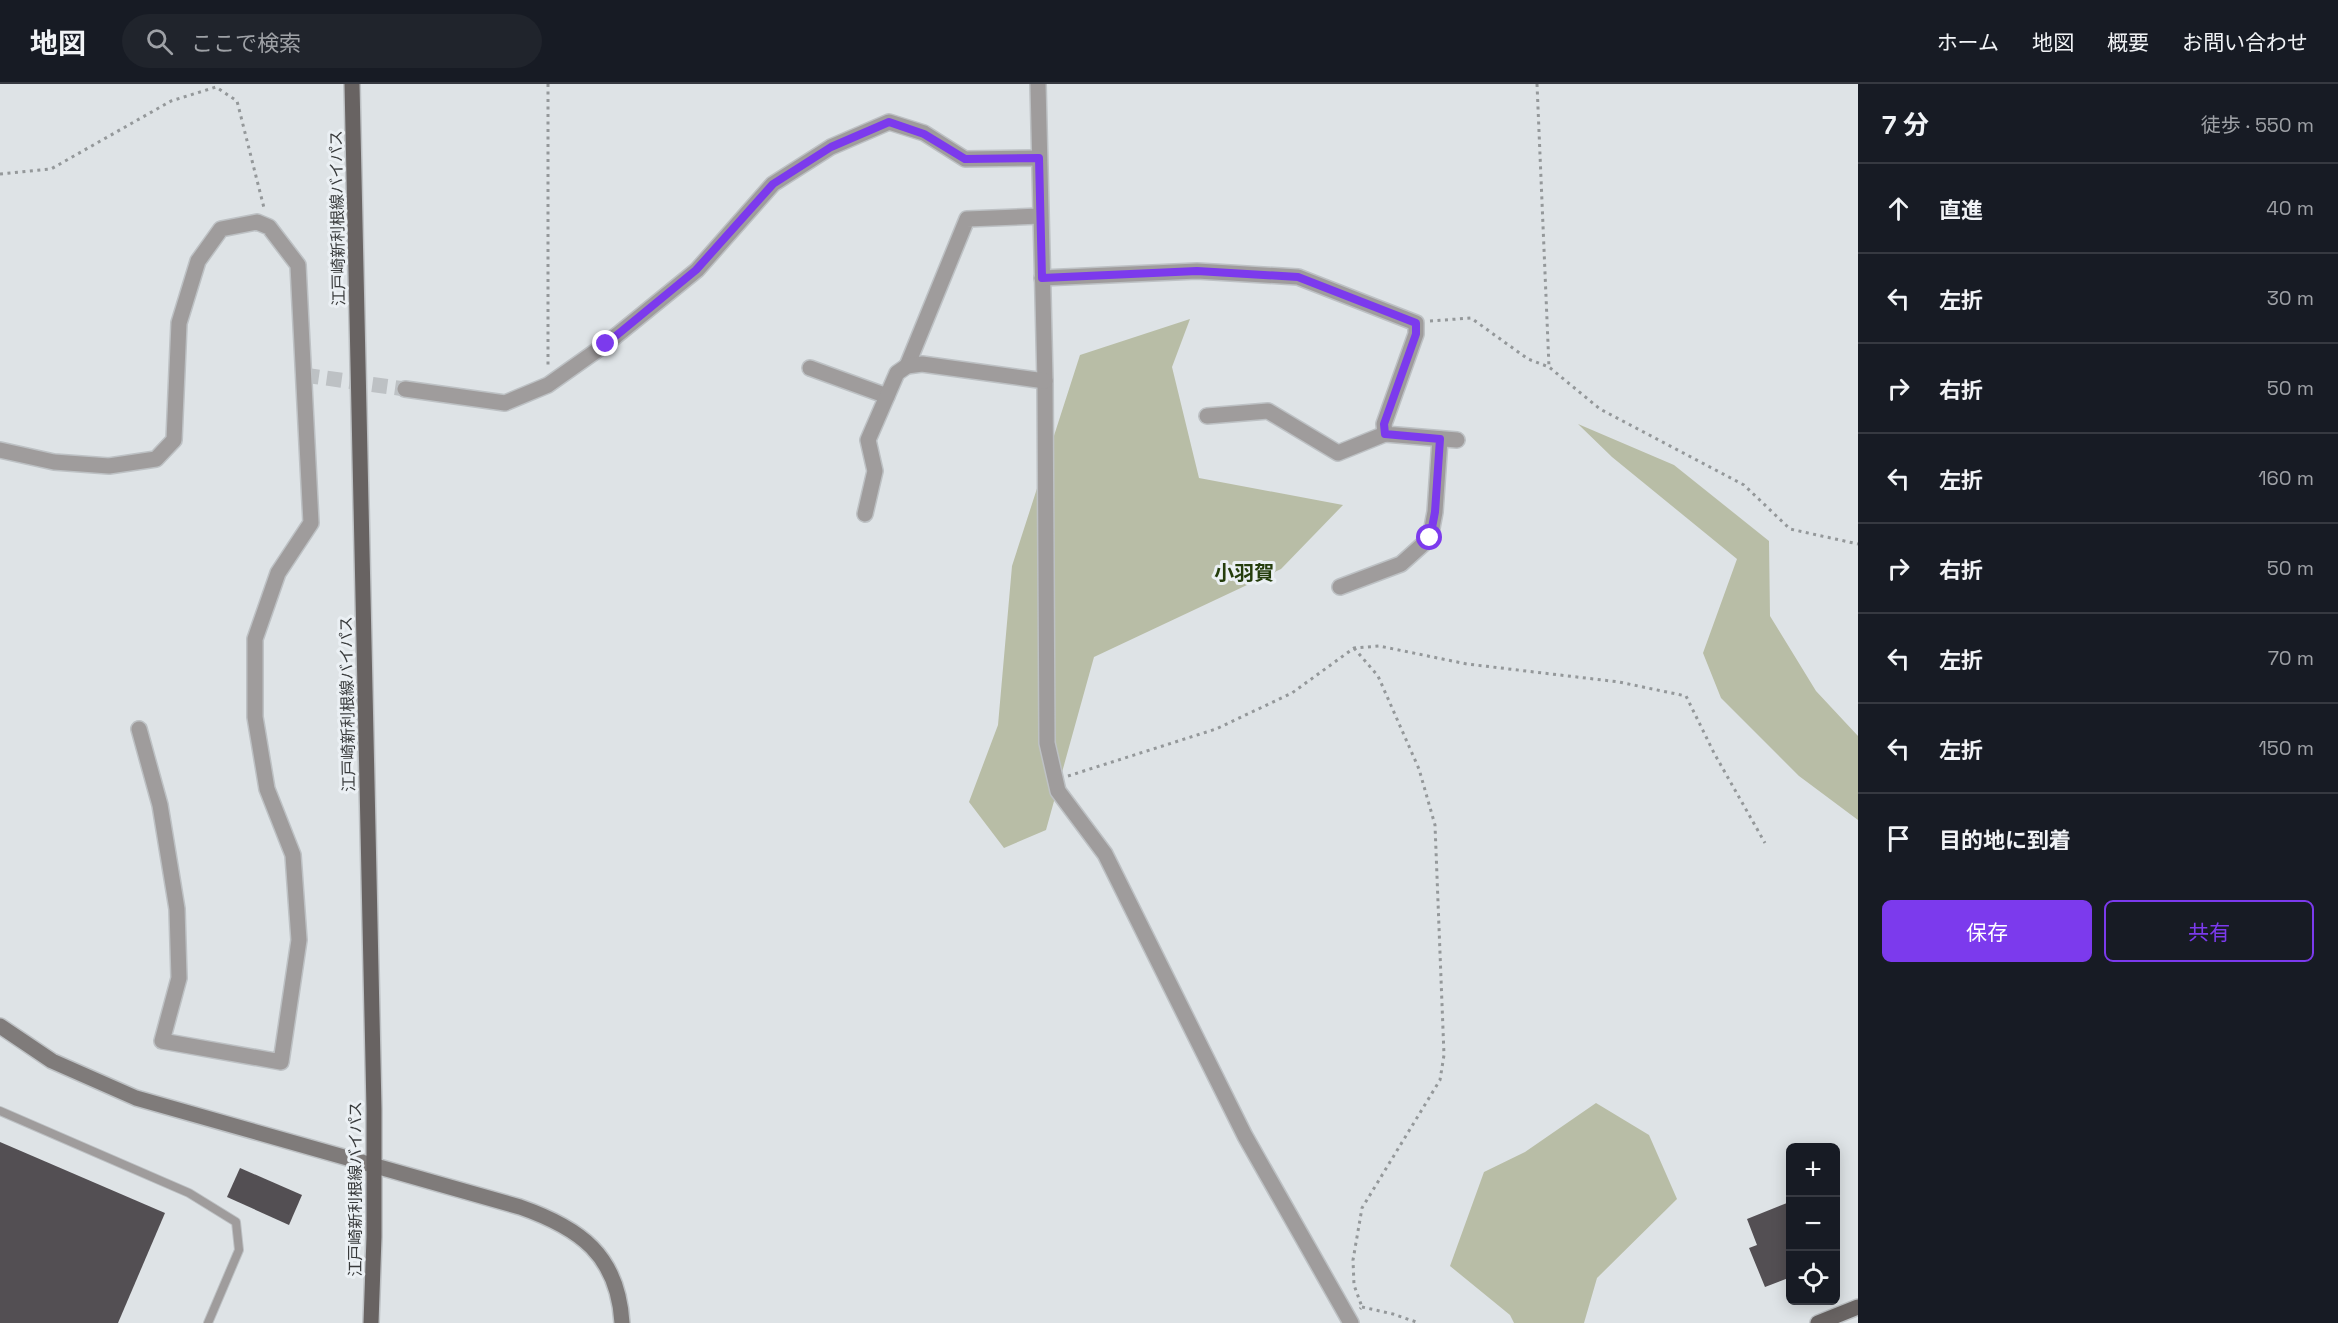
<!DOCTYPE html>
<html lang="ja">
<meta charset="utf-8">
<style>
:root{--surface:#171b24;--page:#20242c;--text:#f1f3f6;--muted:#9ea1a6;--line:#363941;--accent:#7c3aed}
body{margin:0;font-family:"Space Grotesk","Noto Sans JP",sans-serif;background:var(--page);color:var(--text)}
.controls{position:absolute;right:18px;bottom:18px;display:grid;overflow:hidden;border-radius:9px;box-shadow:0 3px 15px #0003}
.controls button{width:54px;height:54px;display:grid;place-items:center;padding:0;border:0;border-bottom:2px solid var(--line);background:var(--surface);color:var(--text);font:30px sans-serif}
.stop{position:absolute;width:18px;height:18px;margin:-14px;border:4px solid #7c3aed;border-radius:50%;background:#fff}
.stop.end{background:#7c3aed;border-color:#fff;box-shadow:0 2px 6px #0008}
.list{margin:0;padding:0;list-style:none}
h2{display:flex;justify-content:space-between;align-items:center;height:78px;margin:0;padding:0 24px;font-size:26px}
h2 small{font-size:20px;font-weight:400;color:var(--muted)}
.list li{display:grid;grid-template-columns:39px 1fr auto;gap:18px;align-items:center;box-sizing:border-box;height:90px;padding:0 24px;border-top:2px solid var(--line)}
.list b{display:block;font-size:22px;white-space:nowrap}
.list em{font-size:20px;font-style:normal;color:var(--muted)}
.actions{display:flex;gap:12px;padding:18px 24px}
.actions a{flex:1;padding:14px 0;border:2px solid var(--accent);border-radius:9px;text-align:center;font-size:21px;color:var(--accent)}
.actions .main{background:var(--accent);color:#fff}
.icon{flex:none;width:33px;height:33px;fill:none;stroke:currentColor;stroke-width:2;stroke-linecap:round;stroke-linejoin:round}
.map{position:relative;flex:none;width:1858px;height:1239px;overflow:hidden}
header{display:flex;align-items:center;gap:36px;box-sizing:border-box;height:84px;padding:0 30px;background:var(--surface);border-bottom:2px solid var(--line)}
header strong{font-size:28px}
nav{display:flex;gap:33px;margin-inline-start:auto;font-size:21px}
.search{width:420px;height:54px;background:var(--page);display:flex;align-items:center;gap:15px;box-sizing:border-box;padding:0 21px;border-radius:33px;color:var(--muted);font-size:22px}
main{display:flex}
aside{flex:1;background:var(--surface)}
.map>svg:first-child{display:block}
</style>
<header>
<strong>地図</strong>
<div class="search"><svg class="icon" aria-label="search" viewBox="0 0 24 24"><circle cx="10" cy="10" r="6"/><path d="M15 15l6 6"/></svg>ここで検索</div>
<nav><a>ホーム</a><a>地図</a><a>概要</a><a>お問い合わせ</a></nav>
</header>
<main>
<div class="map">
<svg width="1858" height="1239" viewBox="0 0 1858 1239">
<rect width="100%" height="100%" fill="#dee3e6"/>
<!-- green -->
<g fill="#b8bda6">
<path d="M1190,235L1172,283L1199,394L1343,421L1281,485L1094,573L1046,746L1004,764L969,718L998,641L1012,482L1080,271Z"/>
<path d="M1578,340L1674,381L1769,457L1770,532L1816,607L1858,652V736L1799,692L1721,614L1703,569L1737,475L1612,373Z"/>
<path d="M1596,1019L1649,1051L1677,1115L1597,1194L1584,1239H1514L1510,1231L1450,1182L1484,1088L1525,1068Z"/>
</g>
<!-- building -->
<g fill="#534f53">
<path d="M0,1058L165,1129L118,1239H0Z"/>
<path d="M240,1084L302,1111L289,1141L227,1113Z"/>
<path d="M1787,1119L1791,1126V1193L1765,1203L1749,1164L1757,1161L1747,1135Z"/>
</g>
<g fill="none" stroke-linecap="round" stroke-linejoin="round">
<!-- street-tunnel -->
<path stroke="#bdc1c4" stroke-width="15" stroke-dasharray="15 8" stroke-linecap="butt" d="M304,291L405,305"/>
<defs>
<path id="lane" d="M0,1027L189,1109L236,1138L239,1166L208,1239"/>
<g id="street">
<path d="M1038,0L1045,297L1047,659L1058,707L1105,770L1245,1052L1351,1239"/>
<path d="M1042,194L1197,187L1298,193L1416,239V250L1384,340L1385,350L1457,356"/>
<path d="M907,282L967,135L1040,132"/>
<path d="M810,284L887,312"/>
<path d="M405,305L505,319L548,301L606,260L697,186L773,100L831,63L889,38L924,49L965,75L1039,74"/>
<path d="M1207,332L1268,327L1338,369L1385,350"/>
<path d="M0,366L54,378L109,382L156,375L174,356L179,239L198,177L221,145L257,138L269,143L298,181L311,439L278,489L255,555V633L267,705L293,771L299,856L281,978L162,957L179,894L177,825L160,721L139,645"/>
<path d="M865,430L875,387L868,356L897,289L907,282L922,280L1045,297"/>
<path d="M1340,503L1401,480L1430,454L1435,428L1440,355"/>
</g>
<path id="secondary" d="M0,942L52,977L136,1014L520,1123C580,1144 618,1171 622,1239"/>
<g id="primary">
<path d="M352,0L374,1025V1153L371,1239"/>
<path d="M1818,1239L1858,1223"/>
</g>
</defs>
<!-- lane casing -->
<use href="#lane" stroke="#bdc1c4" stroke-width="10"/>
<!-- street casing -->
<use href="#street" stroke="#bdc1c4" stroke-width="18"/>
<!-- secondary casing -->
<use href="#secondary" stroke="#bdc1c4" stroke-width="18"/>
<!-- primary casing -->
<use href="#primary" stroke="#bdc1c4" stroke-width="18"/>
<!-- path -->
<g stroke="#94989a" stroke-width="3" stroke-dasharray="3 4.5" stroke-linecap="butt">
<path d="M548,0V284"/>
<path d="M1537,0L1549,283"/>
<path d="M0,90L51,85L171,17L216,3L237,17L264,124"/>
<path d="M1430,237L1471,234L1528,275L1549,283L1600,325L1744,401L1790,445L1858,460"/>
<path d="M1354,564L1378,592L1419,685L1435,741L1444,971L1440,996L1362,1124L1353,1176L1354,1201L1362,1223L1360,1225"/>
<path d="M1068,692L1216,645L1292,609L1354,564L1379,562L1467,580L1619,598L1686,612L1714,669L1765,759"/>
<path d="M1362,1223L1393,1230L1419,1239"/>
</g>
<!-- lane -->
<use href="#lane" stroke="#9f9c9c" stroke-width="8"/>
<!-- street -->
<use href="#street" stroke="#9f9c9c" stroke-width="15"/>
<!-- secondary -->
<use href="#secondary" stroke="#7f7b7a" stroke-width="15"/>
<!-- primary -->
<use href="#primary" stroke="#686362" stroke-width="15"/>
</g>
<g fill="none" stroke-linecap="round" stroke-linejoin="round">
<!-- route -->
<path stroke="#7c3aed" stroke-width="8" d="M606,260L696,186L773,100L831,63L889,38L924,50L965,75L1039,74L1042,194L1197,187L1298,193L1416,239V250L1384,340L1385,350L1440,355L1435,428L1430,454"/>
</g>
<g text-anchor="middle" stroke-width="6" stroke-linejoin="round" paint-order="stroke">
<!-- street labels -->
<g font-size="16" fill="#383a3b" stroke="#ebf0f4">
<text transform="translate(337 134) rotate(-91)" y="6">江戸崎新利根線バイパス</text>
<text transform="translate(347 620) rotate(-91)" y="6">江戸崎新利根線バイパス</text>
<text transform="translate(355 1105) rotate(-90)" y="6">江戸崎新利根線バイパス</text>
</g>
<!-- quarter labels -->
<g font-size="20" font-weight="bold" fill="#243d0c" stroke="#ebf0f4">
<text x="1244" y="496">小羽賀</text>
</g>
</g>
</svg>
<div class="controls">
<button>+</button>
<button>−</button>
<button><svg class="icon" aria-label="locate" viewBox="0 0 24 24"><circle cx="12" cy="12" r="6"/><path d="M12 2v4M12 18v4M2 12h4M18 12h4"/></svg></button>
</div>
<div class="stop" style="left:1430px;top:454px"></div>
<div class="stop end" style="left:606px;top:260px"></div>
</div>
<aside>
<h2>7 分<small>徒歩 · 550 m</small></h2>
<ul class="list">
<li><svg class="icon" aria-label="ahead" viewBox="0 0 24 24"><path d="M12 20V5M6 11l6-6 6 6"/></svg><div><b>直進</b></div><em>40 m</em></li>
<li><svg class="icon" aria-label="left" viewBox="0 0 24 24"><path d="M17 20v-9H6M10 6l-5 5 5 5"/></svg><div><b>左折</b></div><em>30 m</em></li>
<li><svg class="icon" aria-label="right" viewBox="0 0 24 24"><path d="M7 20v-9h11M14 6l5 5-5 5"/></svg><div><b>右折</b></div><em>50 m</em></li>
<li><svg class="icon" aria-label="left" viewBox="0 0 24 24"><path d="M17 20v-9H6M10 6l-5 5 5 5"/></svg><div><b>左折</b></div><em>160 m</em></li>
<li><svg class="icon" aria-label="right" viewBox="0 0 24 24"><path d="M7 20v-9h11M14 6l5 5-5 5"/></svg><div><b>右折</b></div><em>50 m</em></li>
<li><svg class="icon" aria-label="left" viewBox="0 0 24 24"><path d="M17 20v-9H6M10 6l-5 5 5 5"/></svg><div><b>左折</b></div><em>70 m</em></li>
<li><svg class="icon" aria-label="left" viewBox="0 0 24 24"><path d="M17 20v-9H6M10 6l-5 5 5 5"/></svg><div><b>左折</b></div><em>150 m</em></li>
<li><svg class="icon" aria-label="arrive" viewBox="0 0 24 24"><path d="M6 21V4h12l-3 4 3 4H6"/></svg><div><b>目的地に到着</b></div></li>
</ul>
<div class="actions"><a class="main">保存</a><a>共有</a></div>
</aside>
</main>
